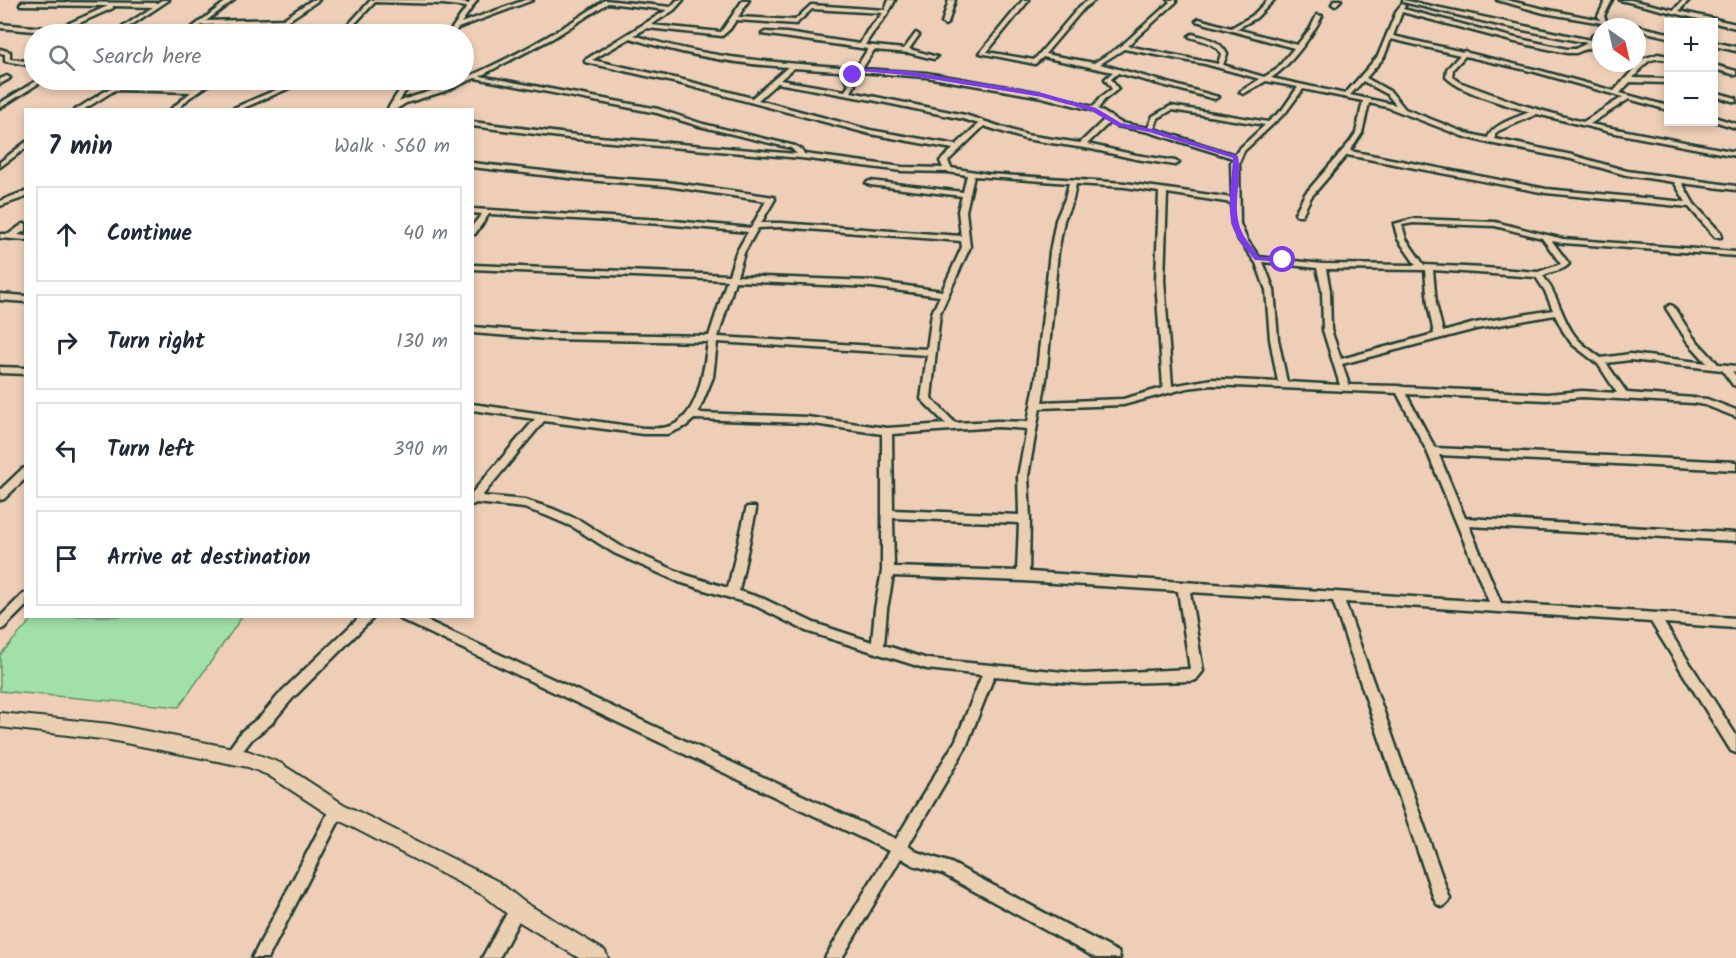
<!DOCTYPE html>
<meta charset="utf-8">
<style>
:root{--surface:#fff;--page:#f2f2f3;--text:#1f2937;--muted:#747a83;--line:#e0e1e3}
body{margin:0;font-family:Kalam,sans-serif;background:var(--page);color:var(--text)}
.controls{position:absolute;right:18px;top:18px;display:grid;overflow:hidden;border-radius:0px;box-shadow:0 3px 9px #0003}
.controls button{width:54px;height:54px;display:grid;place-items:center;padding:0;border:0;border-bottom:2px solid var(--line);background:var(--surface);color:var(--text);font:30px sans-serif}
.compass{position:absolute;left:1592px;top:18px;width:54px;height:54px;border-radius:50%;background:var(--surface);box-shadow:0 3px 9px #0003;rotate:146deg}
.stop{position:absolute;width:18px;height:18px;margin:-14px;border:4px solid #7c3aed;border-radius:50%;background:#fff}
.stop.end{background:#7c3aed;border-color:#fff;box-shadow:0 2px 6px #0008}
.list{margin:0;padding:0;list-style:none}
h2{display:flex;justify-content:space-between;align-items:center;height:78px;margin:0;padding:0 24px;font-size:26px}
h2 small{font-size:20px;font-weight:400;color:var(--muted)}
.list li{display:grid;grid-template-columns:39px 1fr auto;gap:18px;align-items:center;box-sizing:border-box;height:96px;margin:0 12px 12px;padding:0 12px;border:2px solid var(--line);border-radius:0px}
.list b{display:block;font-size:22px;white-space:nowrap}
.list em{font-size:20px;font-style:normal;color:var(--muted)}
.icon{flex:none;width:33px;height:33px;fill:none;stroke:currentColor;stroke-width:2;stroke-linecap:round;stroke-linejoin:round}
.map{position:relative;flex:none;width:1736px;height:958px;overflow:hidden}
.search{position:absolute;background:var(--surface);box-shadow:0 3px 9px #0003;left:24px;top:24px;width:450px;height:66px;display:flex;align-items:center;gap:15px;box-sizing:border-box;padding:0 21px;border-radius:33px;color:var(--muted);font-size:22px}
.panel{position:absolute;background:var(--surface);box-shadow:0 3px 9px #0003;left:24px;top:108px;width:450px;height:510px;border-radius:0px}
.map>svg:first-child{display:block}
</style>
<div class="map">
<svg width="1736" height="958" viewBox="0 0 1736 958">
<rect width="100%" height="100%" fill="#eeceb6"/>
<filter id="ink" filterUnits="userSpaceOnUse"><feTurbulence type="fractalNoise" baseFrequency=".0167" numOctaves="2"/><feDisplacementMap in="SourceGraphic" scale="12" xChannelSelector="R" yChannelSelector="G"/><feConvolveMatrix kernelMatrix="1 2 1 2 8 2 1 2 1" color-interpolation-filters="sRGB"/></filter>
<g filter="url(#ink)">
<!-- green -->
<path fill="#a1e1a9" stroke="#608f6e" stroke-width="1.5" d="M35,616H242V617L179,707L0,691V655Z"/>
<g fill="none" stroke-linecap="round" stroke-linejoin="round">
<defs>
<g id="minor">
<path d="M162,0H169L118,34H112L153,7L113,6V8L57,33L0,28V24L56,29L108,6L20,5L22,2L157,3Z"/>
<path d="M228,0H234L206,21L283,19L312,0H319L286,22L273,34H267L279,23L202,25L189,34H184Z"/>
<path d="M371,0H443L469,4L471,0H477L461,23L525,0H533L458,28L453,34H448L467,7L443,4L375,2L345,34H340Z"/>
<path d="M605,0L671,7L677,0H683L674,10L651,25L721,32L743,0H749L738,17L795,20L811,5L885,10L889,0H895C888,17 874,29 865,45L904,49L916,33L919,35L909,49L937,57L934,59L910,53L874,50L862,69L926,73L1042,93L1093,107L1100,98L1112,89L1105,79L1113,72L1043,57L1035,64L980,53L1023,0H1029L987,52L1034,60L1080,6L1089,0H1095L1084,8L1045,54L1094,63L1121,46L1170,2L1168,0H1176V2L1127,46L1218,64L1221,54C1215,42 1202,41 1190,37L1189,36L1192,34C1206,38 1220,40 1227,54L1223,65L1264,77L1276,70L1294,48L1196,21L1199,19L1231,28L1252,16L1268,0H1274L1256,18L1236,29L1297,45L1310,29L1317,15L1322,16C1312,36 1290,66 1271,78L1345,94L1378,56L1397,10L1402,4L1405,6L1403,9L1515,38L1567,49H1575L1588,43L1503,26L1403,2V0L1590,40L1592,36L1601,30V35L1596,38L1591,47L1576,53H1567L1515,42L1402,12L1393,36L1463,52L1465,51L1468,53L1538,70L1614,91L1634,69L1640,60L1658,54L1668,56V60C1647,55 1645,65 1633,78L1668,79V83L1630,82L1620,93L1668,106V110L1629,99L1590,124L1736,152V156L1610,132L1537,114L1498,131L1495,134V139L1572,155L1627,171L1736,186V190L1682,183L1694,204L1721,233V237H1715L1689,207L1546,193L1347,155L1311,197L1302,215H1296L1295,213L1305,194L1350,142L1356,133L1363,101L1303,89L1286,112L1244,151L1239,162L1240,224L1247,240L1259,257L1322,264L1416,265L1398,239L1394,224L1413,219L1495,222L1563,239L1736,252V256L1563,243L1552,241L1569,264C1562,272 1551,270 1543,276C1558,294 1561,318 1575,336C1582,345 1592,351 1601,358L1630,354L1707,363L1687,341L1666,308L1670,305L1673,306L1693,337L1718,364L1736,366V372L1732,371L1736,376V386L1733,385L1722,370L1630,360L1606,363L1627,393L1707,399L1736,410V417L1705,405L1693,403L1582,397L1547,400L1406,394L1435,448L1736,462V470L1439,455L1465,518L1736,533V541L1469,526L1501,603L1736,618V628L1664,623L1736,735V753L1731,751L1651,622L1345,602L1450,899L1447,904L1442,907L1437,904L1434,899L1333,601L1190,592L1203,671L1196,680L1192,681L1084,684L994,676L966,747L908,846L917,852L951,863L1118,952L1120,958H1096L943,874L913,865L901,858L842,958H825L889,851L400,619L398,616H417L896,839L956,740L982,675L927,669L806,631L756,606L679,582L614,553L573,527L545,515L524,508L476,503L472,505V493L535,419L472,410V404L643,428C650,428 660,429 667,427C699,420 704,368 708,342L547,339L472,333V327L547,333L709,336L727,280L472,269V265L729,275L736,253L748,232L663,224L489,214L475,234H472V226L482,214L472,213V209L663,220L751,228L766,201L667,186L586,180L472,167V163L586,176L667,182L774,197L775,199L761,223H781L961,236L958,211L962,196L870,185L866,183L870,181L963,192L967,175L948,172L902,171L801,158L576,139L472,126V122L576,135L797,154L791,148L699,126L657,113L475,78L445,91L406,103L395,110H387L399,91L411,80H417L404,93L399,102C414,95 431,92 447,86C501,64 556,34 605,0ZM608,3L667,10L585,60V62L682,84L870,134L953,149L940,161L943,168L902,167L804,154L802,150L795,146L703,124L658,109L480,76L553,38ZM812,9L883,13L867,31L860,44L786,33L765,32L762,34L868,49L856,68C781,63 706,59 634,35L647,28L722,36L730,29L736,20L796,24ZM630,38C681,54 735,64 788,67L752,98L683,80L592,60ZM1391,39L1460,55L1447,69L1446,77C1461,93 1508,105 1530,112C1518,117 1492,124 1488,138L1466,133L1405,109L1391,92L1366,78L1384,57ZM1124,49L1205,64L1260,79L1241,91L1240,92L1243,94L1266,81L1298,87L1282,110L1268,122L1171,106L1153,116L1148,128L1121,123L1098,109L1104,100L1118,89L1111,79L1118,73L1215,99L1218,97L1100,64ZM1465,56L1535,72L1623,97L1583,122L1579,121L1519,104L1459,82L1452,77L1453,69ZM794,68L852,72L845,78L849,85L845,91L780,80ZM859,72L926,77L1042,97L1092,110L1105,119L1080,143L1026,135L965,115L851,92L855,85L851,78ZM1363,81L1387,94L1396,105L1350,95ZM777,83L872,100L963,119L979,124L956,145L870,130L758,100ZM1369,103L1387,107L1462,136L1489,143L1571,159L1626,175L1674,182L1686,202L1546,189L1350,151L1362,133ZM1172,110L1265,125L1239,149L1235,155L1154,129L1158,118ZM1110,122L1117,126L1149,132L1233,158L1231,162L1232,198L1125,183L988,174L951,168L948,161L984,126L1025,139L1091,149L1136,159L1175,165L1179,163L1175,161L1136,155L1087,144ZM974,176L1069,183L1065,199L1056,220L1050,252L1036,379L1028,422L998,421L955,423L931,398L940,313L970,247L966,211ZM1076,184L1125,187L1159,192L1156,280L1163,388L1123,399L1042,402L1046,379L1058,252L1064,220L1073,199ZM1167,193L1232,203V224L1239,240L1256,263L1266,290L1270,339L1278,382L1212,379L1172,386L1164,280ZM1413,223L1495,226L1542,238L1561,264L1538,272L1485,268L1424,265L1406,239L1402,225ZM781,227L961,241L962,247L942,291L872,281L737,276L744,253L758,228ZM1263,262L1317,268L1322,290L1323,330L1340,385L1287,382L1278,339L1274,290ZM1326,269L1425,270L1428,304L1434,334L1341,359L1331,330L1330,290ZM1433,270L1536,277L1545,291L1553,310L1475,323L1443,332L1436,304ZM735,281L872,287L940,296L932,313L927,349L718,337ZM1555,315L1563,331L1572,344L1598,364L1617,393L1582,391L1547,394L1403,387L1399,386L1349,385L1342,364L1476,329ZM717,342L927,355L921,399L946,424L887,428L807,417L698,413L713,377ZM1212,385L1397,393L1427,451L1489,602L1029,572L1030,519L1028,476L1040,408L1123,405L1187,388ZM694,419L807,423L882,434V571L875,609L872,642L814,623L764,599L739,591L756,510L755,507H747L746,510L728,588L686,575L622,547L581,521L553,509L525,500L482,496L544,421L643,434H668L686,426ZM998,427L1027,429L1018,476L1019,515L893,510L892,434ZM893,518L1019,523L1017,571L894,567ZM893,576L1023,581L1178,591L1190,669L1084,674L927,659L884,645L887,609Z"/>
<path d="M949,0H955L948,23L945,25L942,23Z"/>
<path d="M1335,0H1341L1335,6L1332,4Z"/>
<path d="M1497,0H1506L1544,9L1600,20L1598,16L1606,0H1612L1604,16L1606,21L1635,27L1608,24L1606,27L1602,23L1544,13Z"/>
<path d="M1620,0H1630L1674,10L1683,0H1689L1679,11L1736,24V28Z"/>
<path d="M1637,26L1668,33V37L1637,30V27H1635Z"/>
<path d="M1714,42L1736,47V51L1714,46Z"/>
<path d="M0,49L10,52V59L34,62V66L5,61V54L0,53Z"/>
<path d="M1714,65L1736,71V75L1714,69Z"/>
<path d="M7,76L10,78L9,79L0,84V79Z"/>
<path d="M38,80H44L0,108V103Z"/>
<path d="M123,80H129L120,86L196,88L210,80H216L189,98L177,110H170L191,92L115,90L83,110H75Z"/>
<path d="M296,80H302L294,86L239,110H229L290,84Z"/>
<path d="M1714,92L1736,98V102L1714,96Z"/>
<path d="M1714,117L1736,124V128L1714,121Z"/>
<path d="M26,142V148L0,167V162Z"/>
<path d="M23,192H26V197L0,206V201Z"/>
<path d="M23,224H26V230L18,235L26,236V240L0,238V234H9Z"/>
<path d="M0,294L26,296V302L0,300Z"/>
<path d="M0,367L26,368V374L0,373Z"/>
<path d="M26,468V478L4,499L0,500V490L22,469Z"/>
<path d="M26,593V606L4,628L0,630V617L22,595Z"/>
<path d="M361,616H375L292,699L271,724L252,739L235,761L230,763L225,761L223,757L242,731L261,716L282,691Z"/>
<path d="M337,803L342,805L344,810L342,815L268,958H252L332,805Z"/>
<path d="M517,901L522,904L525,909L499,958H482L512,904Z"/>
</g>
<path id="tertiary" d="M0,713L110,724L248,751L280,763L343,804L499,882L524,902L605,951L608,958H579L510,916L485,896L331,816L268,775L248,767L110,740L0,727Z"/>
</defs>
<!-- minor casing -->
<use href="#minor" stroke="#1f3d34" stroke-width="5"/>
<!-- tertiary casing -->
<use href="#tertiary" stroke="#1f3d34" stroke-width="4"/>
<!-- minor -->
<use href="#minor" fill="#ead0b1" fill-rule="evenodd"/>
<!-- tertiary -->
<use href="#tertiary" fill="#ead0b1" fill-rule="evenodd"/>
</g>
</g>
<!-- route -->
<path fill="#7c3aed" d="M856,68L906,71L1042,93L1096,108L1121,123L1152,129L1238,156C1242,178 1233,202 1239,224C1242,236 1252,247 1259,257H1283L1287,260L1283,262L1255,260C1246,249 1236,238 1232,225C1227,205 1232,179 1233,158L1149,132L1117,126L1092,111L1042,97L906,75L860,71L855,76H851Z"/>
</svg>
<div class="controls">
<button>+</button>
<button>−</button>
</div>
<svg class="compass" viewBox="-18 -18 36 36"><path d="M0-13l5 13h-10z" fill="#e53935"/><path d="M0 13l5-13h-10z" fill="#747a83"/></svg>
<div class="stop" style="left:1283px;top:260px"></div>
<div class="stop end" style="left:853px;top:75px"></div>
<div class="search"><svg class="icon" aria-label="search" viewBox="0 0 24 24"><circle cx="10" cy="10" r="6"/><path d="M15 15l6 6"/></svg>Search here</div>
<section class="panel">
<h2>7 min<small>Walk · 560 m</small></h2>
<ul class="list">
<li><svg class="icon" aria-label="ahead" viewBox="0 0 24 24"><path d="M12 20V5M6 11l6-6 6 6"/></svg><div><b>Continue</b></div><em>40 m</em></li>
<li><svg class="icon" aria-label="right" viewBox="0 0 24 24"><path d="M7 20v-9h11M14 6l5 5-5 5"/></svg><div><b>Turn right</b></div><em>130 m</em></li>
<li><svg class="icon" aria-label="left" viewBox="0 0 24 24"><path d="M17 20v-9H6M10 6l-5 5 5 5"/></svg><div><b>Turn left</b></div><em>390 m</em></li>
<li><svg class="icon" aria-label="arrive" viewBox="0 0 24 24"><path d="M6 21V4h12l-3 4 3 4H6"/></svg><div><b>Arrive at destination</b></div></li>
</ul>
</section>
</div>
